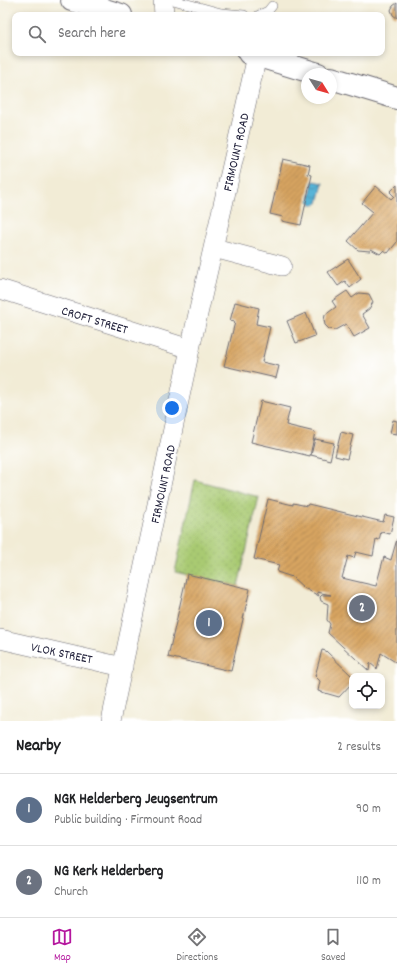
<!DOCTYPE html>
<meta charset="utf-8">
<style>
:root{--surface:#fff;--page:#f2f2f2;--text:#202124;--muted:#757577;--line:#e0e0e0;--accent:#b5179e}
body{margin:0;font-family:Dekko,sans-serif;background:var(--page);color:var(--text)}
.controls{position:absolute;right:12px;bottom:12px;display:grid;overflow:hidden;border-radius:8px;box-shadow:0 2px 6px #0003}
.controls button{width:36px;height:36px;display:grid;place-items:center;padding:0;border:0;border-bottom:1px solid var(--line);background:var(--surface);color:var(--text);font:20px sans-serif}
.compass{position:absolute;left:301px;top:68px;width:36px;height:36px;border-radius:50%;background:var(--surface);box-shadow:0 2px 6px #0003;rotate:127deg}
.you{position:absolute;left:172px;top:408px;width:14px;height:14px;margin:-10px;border:3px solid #fff;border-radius:50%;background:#1a73e8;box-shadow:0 0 0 6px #1a73e833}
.badge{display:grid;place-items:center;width:26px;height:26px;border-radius:50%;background:var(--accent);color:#fff;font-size:13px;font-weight:700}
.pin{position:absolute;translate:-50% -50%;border:2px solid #fff;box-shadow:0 1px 4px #0006}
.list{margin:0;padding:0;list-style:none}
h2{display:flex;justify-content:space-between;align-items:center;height:52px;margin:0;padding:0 16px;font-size:17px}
h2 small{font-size:13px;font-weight:400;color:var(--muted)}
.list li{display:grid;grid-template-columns:26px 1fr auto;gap:12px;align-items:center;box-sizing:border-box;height:72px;padding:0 16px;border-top:1px solid var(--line)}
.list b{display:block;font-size:15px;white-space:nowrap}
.list p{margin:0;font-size:13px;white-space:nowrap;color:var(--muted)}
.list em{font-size:13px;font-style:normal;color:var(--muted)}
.icon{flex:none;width:22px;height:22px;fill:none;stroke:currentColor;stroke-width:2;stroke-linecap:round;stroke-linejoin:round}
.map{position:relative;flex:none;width:397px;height:721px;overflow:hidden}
.search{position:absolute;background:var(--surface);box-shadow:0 2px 6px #0003;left:12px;right:12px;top:12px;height:44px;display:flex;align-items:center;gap:10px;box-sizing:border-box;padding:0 14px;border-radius:8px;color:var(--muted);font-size:15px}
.sheet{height:196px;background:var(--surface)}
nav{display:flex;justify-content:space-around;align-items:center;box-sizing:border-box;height:56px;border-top:1px solid var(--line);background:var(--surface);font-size:11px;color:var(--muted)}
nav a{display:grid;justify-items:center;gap:2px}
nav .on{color:var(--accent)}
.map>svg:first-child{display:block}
</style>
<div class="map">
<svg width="397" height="721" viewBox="0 0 397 721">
<defs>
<pattern id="grass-dots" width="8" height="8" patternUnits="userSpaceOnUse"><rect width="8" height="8" fill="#a9ca72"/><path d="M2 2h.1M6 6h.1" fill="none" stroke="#91ad64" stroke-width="1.8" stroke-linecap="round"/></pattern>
<pattern id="water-waves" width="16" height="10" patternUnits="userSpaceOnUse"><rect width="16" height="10" fill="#59b4d7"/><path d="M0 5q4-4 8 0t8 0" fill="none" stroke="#4992b0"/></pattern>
<pattern id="building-hatch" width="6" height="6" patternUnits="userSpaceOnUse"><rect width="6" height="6" fill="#d7a461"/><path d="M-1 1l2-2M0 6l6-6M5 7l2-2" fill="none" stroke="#ae8551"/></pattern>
</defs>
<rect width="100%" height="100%" fill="#fff"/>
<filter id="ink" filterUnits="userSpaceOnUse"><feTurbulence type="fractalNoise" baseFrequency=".025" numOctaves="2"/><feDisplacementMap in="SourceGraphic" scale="8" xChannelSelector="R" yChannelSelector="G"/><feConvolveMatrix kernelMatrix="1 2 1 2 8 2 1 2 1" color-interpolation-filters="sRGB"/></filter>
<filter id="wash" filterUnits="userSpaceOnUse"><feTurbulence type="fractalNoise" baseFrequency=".012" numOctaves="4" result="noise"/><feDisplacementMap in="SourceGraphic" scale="16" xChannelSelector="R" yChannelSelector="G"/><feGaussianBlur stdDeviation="0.9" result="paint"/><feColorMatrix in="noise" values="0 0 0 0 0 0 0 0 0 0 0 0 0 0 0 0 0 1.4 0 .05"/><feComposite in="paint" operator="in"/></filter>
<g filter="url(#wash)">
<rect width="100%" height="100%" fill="#f2ecd6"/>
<!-- grass -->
<path fill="url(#grass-dots)" stroke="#667656" d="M195,480L259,497L238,586L175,572Z"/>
<!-- water -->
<path fill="url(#water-waves)" stroke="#3e6b89" d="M313,181L323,183L318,203L313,205L309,201Z"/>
<g id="blocks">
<!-- building -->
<g fill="url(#building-hatch)">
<path d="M397,3V18L393,15L391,10L393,6Z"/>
<path d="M283,159L310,165L308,174L312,175L301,225L282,221L283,217L270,214Z"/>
<path d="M397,185V242L388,253L384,250L380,254L371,249L370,251L358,250L348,241L373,212L362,203L376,186L391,199L394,196L390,192Z"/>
<path d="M348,259L361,279L350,288L345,281L338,286L328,272Z"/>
<path d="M347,291L352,298L359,293L369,294L373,302L369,309L362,314L370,328L354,337L346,324L335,330L329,329L325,325L324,320L325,315L336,307L332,301Z"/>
<path d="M235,302L259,308L256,324L270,327L262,362L279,366L276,378L224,366L235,322L230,321Z"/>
<path d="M306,313L315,336L296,343L287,321Z"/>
<path d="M261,401L290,408L286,425L315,432L310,456L251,442Z"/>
<path d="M393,420L397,421V434L390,433Z"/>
<path d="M341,432L353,435L347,459L335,456Z"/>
<path d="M315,439L334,443L330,460L311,455Z"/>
<path d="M268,499L293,505V503L307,506L308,504L383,522L385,515L394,517L390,534L381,532L379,540L376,539L373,556L356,552L354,558L348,556L342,578L376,586L384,557L391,560L397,539V663L381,653L377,669L370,663L369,671L328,633L330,624L327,620L328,604L321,601L320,597L322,595H331L317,592L319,596L304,588L292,577L277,572L279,565L254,559Z"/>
<path d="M187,574L250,589L231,671L168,657Z"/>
<path d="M322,650L326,651L352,676V683L339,697L318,691L320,681L315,676Z"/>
</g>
</g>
</g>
<g filter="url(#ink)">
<use href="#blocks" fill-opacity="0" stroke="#6b6971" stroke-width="1"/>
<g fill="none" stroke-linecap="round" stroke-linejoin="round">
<defs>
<g id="service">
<path d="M173,0L221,13L244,15"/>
<path d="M259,15L268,11L272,6"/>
</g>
<g id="minor">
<path d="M163,0L164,15"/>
<path d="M214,248L282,266"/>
<path d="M0,289L190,349"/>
<path d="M0,639L123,667"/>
<path d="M111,721L190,349L257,56"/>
</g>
<g id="tertiary">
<path d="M72,0L121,15"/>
<path d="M249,53L318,74"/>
<path d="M331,78L397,98"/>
</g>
</defs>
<!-- service casing -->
<use href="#service" stroke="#6b6971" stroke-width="10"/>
<!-- minor casing -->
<use href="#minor" stroke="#6b6971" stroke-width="20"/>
<!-- tertiary casing -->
<use href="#tertiary" stroke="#6b6971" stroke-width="24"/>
<!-- service -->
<use href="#service" stroke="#fff" stroke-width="9"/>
<!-- minor -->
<use href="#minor" stroke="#fff" stroke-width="19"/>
<!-- tertiary -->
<use href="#tertiary" stroke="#fff" stroke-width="22"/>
</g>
</g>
<g text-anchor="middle" stroke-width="3" stroke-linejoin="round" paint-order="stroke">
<!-- street labels -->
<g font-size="13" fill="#22223b" stroke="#fff">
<text transform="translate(235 152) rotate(-77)" y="5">FIRMOUNT ROAD</text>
<text transform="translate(95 319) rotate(17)" y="5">CROFT STREET</text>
<text transform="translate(162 484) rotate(-78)" y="5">FIRMOUNT ROAD</text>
<text transform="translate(62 652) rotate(12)" y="5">VLOK STREET</text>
</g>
</g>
</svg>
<div class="controls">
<button><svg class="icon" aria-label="locate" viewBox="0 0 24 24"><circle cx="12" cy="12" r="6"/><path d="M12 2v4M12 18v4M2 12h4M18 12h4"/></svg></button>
</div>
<svg class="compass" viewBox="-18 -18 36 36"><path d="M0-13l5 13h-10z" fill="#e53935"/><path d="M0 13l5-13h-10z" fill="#757577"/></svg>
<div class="you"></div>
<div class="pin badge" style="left:209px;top:623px;background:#5c6f8a">1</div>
<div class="pin badge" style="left:362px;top:608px;background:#6b7280">2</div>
<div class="search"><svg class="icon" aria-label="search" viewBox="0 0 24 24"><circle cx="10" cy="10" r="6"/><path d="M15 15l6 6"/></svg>Search here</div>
</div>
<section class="sheet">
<h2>Nearby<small>2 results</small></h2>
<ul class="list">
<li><span class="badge" style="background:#5c6f8a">1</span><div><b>NGK Helderberg Jeugsentrum</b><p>Public building · Firmount Road</p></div><em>90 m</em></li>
<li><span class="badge" style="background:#6b7280">2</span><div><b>NG Kerk Helderberg</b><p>Church</p></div><em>110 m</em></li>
</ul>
</section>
<nav>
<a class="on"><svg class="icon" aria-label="map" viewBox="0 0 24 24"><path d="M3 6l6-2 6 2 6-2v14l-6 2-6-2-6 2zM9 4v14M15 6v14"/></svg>Map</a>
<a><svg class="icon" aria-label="directions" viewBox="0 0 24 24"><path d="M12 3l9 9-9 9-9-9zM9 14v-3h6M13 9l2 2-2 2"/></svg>Directions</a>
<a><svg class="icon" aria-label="saved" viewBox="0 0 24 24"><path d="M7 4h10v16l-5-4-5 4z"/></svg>Saved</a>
</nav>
